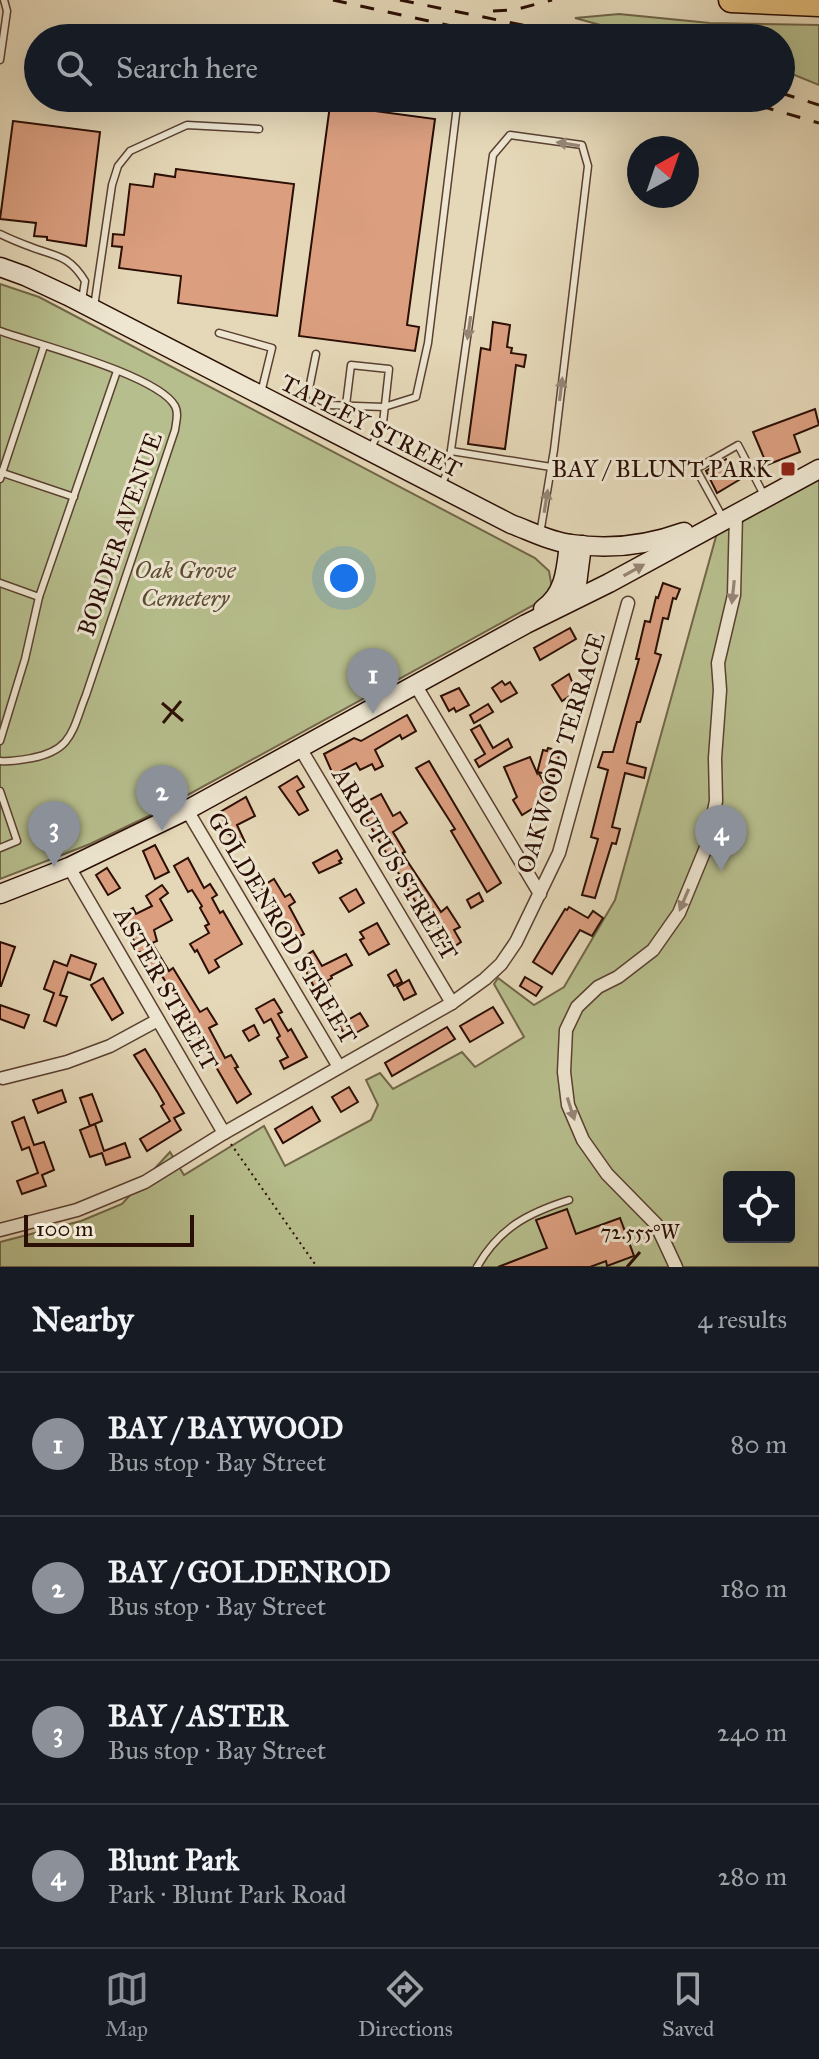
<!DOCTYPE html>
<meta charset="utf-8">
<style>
:root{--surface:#171b24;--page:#20242c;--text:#f1f3f6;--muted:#9ea1a6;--line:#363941;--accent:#8c9099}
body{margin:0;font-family:"IM FELL Great Primer",serif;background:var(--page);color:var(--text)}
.controls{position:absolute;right:24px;bottom:24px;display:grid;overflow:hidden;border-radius:8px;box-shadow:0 8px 32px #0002}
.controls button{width:72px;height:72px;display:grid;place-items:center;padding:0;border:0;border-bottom:2px solid var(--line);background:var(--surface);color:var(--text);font:40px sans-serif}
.compass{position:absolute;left:627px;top:136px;width:72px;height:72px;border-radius:50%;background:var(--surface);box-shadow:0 8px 32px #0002;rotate:40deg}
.scale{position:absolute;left:24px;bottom:20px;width:170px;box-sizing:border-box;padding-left:8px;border:4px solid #2b0e04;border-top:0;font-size:22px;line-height:28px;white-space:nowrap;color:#2b0e04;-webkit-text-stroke:6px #eee6d1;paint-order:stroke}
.you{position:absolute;left:344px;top:578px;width:28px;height:28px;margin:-20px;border:6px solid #fff;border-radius:50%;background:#1a73e8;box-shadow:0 0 0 12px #1a73e833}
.badge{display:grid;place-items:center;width:52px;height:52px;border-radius:50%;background:var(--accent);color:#fff;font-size:26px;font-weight:700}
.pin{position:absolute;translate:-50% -66px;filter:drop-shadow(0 2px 4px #0008)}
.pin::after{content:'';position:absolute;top:42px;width:28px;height:24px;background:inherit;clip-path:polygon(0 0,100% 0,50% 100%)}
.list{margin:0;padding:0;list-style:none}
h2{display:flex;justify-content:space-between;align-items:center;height:104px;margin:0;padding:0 32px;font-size:34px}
h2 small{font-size:26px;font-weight:400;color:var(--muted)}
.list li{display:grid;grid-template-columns:52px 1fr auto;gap:24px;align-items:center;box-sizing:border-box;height:144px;padding:0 32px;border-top:2px solid var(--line)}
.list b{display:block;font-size:30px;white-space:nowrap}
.list p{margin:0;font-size:26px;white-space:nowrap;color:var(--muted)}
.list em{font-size:26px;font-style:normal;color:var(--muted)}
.icon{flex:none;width:44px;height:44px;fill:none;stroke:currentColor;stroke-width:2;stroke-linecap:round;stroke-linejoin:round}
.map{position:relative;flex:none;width:819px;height:1267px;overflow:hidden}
.search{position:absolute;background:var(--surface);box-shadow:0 8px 32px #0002;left:24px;right:24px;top:24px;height:88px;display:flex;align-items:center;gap:20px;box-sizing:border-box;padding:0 28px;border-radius:44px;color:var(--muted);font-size:30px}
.sheet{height:680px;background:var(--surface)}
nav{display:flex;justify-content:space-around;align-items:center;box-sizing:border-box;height:112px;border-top:2px solid var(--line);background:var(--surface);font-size:22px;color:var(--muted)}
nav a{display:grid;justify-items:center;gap:4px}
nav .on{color:var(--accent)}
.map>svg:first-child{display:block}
</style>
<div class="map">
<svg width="819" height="1267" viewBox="0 0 819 1267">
<rect width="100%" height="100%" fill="#e5d8b8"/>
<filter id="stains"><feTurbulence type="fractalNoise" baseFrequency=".0025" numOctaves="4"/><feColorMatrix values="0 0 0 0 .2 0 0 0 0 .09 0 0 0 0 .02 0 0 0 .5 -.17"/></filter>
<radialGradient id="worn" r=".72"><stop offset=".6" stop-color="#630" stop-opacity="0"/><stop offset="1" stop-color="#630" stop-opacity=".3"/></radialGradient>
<!-- green -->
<g fill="#b7be8d" stroke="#716648" stroke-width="2" fill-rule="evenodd">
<path d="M619,14L710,23L819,25V85L792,74L786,58H781V38H647L575,18Z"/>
<path d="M0,284L39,297L535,558L549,571L552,588L541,601L153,814L90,844L0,879Z"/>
<path d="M819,477V1267H0V1242L81,1221L122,1204L170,1152L184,1175L264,1126L285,1166L371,1120L378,1105L366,1080L380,1073L393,1089L462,1052L475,1067L524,1037L494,984L498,978L534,1005L564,987L615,900L717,533ZM729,1177H789V1237H729Z"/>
</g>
<!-- building -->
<g fill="#db9f80" stroke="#2b0e04" stroke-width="2">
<path d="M330,105L435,119L407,325L419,327L415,351L299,336Z"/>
<path d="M13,121L100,132L86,246L47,240V237L34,236L36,223L0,219Z"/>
<path d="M176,169L294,184L277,316L178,303L181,276L119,268L122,247L112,246L113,234L124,235L130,184L153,187L155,174L175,177Z"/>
<path d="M493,322L510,325L507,347L512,348L511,353L526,355L524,367L516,365L505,449L468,444L481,348L490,350Z"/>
<path d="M815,409L819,425L794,435L800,452L767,465L753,432Z"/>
<path d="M726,459L739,480L717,493L706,471Z"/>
<path d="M663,583L680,589L676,599L673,598L668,619L663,618L655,653L661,655L640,722H637L627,763L646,768L644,778L625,773L612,827L620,829L616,844L612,843L595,898L582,895L598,839L591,837L608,770L598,767L603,752H613L639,659H636L645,621L650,622L656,597L658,598Z"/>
<path d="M570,628L576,639L540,660L534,648Z"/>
<path d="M569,674L576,692L562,701L552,685Z"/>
<path d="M502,681L505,685L510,682L517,693L501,702L492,688Z"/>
<path d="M459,688L469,705L456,712L454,708L449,711L441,696Z"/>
<path d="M488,704L493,712L474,723L470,715Z"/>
<path d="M407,715L416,731L402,739L400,735L375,750L383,766L375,770L372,764L360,770L356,763L341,771L342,774L335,779L324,754L354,738L361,741Z"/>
<path d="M480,725L493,748L508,739L512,747L479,767L475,760L485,754L471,730Z"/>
<path d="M548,748L560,751L554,776L538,772L550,792L540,798L543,802L522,815L513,800L517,797L504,767L530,757L537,773L543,750L547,751Z"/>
<path d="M429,761L501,883L487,892L451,831L455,829L416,768Z"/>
<path d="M297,776L304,787L297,791L308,810L299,815L279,787Z"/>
<path d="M381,794L393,816L400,812L407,823L393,832L405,852L402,853L441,912L447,907L460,927L454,930L461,942L448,951L442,942L446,939L423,903L418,906L362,812L360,805Z"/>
<path d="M246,797L255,816L237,825L245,842L236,847L230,834H224L215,815Z"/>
<path d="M155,845L169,872L155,879L143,851Z"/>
<path d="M337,850L342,859L339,861L341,863L319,873L313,863Z"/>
<path d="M188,858L204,888L210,884L217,895L212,898L220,913L223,911L242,944L215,960L219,967L209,973L197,950L195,952L190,944L209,933L205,926L209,924L200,908L202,906L192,890L188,892L174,866Z"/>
<path d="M107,868L120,888L108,895L96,875Z"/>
<path d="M274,879L285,897L290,894L295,902L289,906L304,934L293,940L261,887Z"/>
<path d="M162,885L168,893L160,899L172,920L154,930L157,941L152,943L169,971L173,968L200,1012L207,1008L217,1024L209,1028L225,1058L231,1055L238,1067L235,1068L251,1094L237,1103L172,991L155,966L151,969L140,952L138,953L134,945L136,944L120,916L133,908L136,914L152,906L146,896Z"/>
<path d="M356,889L364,903L349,912L340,898Z"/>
<path d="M479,893L483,901L471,908L467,900Z"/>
<path d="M569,907L588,918L593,911L603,918L592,936L580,930L552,974L533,962L565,909L567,910Z"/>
<path d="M377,923L389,944L369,955L360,940L364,938L360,932Z"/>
<path d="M0,942L15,947L1,986H0Z"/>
<path d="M313,951L322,966L346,954L352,965L331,976L332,978L327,981L330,986L317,993L300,959Z"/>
<path d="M71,955L96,964L90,980L68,972L60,995L67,997L56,1026L44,1021L54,993L44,989L54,961L67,966Z"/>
<path d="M396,970L402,982L394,986L388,975Z"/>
<path d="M525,977L542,987L536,996L520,986Z"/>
<path d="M103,978L123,1013L112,1020L91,985Z"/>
<path d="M409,980L416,994L404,1000L397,987Z"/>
<path d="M274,999L282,1012L278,1014L288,1031L291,1029L307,1057L284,1069L280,1061L288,1057L277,1038L280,1036L271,1019L264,1023L256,1009Z"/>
<path d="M0,1005L29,1015L24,1028L0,1019Z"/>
<path d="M493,1007L503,1023L470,1042L460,1026Z"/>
<path d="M360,1013L368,1026L347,1038L339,1025Z"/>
<path d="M254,1025L259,1035L249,1041L243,1031Z"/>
<path d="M447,1027L455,1039L392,1076L385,1063Z"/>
<path d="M145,1049L184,1113L174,1118L181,1130L147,1151L140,1139L170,1121L161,1106L164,1104L158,1093L134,1055Z"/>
<path d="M349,1087L358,1102L341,1112L332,1097Z"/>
<path d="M62,1090L66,1102L38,1113L33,1100Z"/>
<path d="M92,1094L102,1121L90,1126L80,1098Z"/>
<path d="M312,1107L320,1121L283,1143L275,1129Z"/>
<path d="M24,1117L34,1145L44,1142L54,1170L42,1175L46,1186L22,1194L17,1181L38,1173L29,1147L22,1150L12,1122Z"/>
<path d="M95,1124L104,1151L125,1143L130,1157L106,1165L102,1153L90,1157L80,1130Z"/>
<path d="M567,1209L576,1234L620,1218L634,1256L607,1266L606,1261L590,1267H498L547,1248L536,1220Z"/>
</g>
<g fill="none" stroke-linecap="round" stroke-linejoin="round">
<defs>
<g id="lane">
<path d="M0,60L7,11L4,0"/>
<path d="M0,234C10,239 20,243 31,247C57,257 69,255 85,281L82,300"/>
<path d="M94,307L112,185L118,166L130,151L187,125L259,129"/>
<path d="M0,331C36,344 158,375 175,406C179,413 176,422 175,430L86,695C72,730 73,750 32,758C21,760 11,762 0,761"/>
<path d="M219,333L272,348L261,393"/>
<path d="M316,354L309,389L313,396L328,405L384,407L416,397L428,343L457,106L395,98"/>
<path d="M346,405L351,365L389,369L383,423L371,448"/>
<path d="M451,451L551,467"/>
<path d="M0,472L74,497"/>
<path d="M0,479L44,346"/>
<path d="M442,483L448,471L493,155L510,135L582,145L588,166L554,450L540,534"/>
<path d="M723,518L696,469L738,445L764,495"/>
<path d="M0,583L39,597"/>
<path d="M0,741L25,659L39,597L117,371"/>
<path d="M0,791L17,841L0,848"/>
<path d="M477,1267C499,1228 528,1213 569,1200"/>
</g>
<g id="street">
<path d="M416,686L540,894"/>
<path d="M300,748L452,1003"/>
<path d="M187,810L339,1067"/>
<path d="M69,867L224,1133"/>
<path d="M3,1078L67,1062L110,1046L158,1020"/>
<path d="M0,1230L77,1210L145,1182L224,1133L452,1003L485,979L501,964L516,942L559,853L628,603"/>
<path d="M676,1267L656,1224L607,1174L583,1140L568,1105L564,1072L566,1030L577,1007L598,987L618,977L653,950L679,913L707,845L716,801L715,758L720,690L718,663L734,595L736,514"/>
</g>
<g id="secondary">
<path d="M0,267L25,276L68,296L511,524C530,531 551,542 571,544C609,550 648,545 684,532"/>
<path d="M567,603L576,592L582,545"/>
<path d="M543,609C565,594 566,569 569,544"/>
<path d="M0,894L69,867L187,810L526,624L609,583L819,469"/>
</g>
<path id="highway" d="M731,0L819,4"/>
</defs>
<!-- lane casing -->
<use href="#lane" stroke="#5a4031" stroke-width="9"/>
<!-- street casing -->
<use href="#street" stroke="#5a4031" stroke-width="15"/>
<!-- secondary casing -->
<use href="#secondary" stroke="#2b0e04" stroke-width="21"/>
<!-- highway casing -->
<use href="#highway" stroke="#2b0e04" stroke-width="27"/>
<!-- path -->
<path stroke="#2b0e04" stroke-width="2" stroke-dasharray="2 4" stroke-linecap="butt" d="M231,1144L317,1267"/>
<!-- lane -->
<use href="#lane" stroke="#eee6d1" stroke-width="6"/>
<!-- street -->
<use href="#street" stroke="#eee6d1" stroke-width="12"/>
<!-- secondary -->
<use href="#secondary" stroke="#eee6d1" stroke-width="18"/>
<!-- highway -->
<use href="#highway" stroke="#e2bc7c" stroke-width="24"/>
<!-- rail -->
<g stroke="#2b0e04" stroke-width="3" stroke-dasharray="14 14" stroke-linecap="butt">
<path d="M333,0L506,38"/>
<path d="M400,0L586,38"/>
<path d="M493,11L514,10L552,0"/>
<path d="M781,93L819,105"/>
<path d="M733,98L819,123"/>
</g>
</g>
<!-- one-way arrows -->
<defs><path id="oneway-solid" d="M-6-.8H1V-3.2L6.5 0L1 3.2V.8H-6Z" transform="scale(2)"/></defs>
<g fill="#968575">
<use href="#oneway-solid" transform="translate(568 144) rotate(-171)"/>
<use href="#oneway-solid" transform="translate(469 328) rotate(98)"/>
<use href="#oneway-solid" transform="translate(561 389) rotate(-83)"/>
<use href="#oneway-solid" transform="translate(546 501) rotate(-81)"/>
<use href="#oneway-solid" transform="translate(634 570) rotate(-29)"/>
<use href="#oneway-solid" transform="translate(733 592) rotate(96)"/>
<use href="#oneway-solid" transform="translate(684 900) rotate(113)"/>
<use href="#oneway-solid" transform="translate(571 1109) rotate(72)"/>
</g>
<!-- ticks -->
<path fill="none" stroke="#2b0e04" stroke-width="3" d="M162,703L183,721M163,723L181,701M627,1267L640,1252"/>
<!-- markers -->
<rect fill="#8f2418" stroke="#eee6d1" stroke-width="3" x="780" y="461" width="16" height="16" rx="4"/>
<g text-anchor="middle" stroke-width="6" stroke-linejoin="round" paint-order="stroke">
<!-- street labels -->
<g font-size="24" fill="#2b0e04" stroke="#eee6d1">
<text transform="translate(371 426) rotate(27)" y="8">TAPLEY STREET</text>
<text transform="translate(120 534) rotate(-71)" y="8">BORDER AVENUE</text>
<text transform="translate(561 753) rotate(-73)" y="8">OAKWOOD TERRACE</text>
<text transform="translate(395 864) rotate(59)" y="8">ARBUTUS STREET</text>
<text transform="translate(282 928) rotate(59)" y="8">GOLDENROD STREET</text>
<text transform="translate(166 989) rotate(60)" y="8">ASTER STREET</text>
</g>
<!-- poi labels -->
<g font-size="24" fill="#2b0e04" stroke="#eee6d1" text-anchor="end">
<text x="772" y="477">BAY / BLUNT PARK</text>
</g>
<!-- park labels -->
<g font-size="24" font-style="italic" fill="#5c4c34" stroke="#eee6d1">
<text x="185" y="578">Oak Grove<tspan x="185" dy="28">Cemetery</tspan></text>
</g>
</g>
<g font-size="20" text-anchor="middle" fill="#2b0e04" stroke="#eee6d1" stroke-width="6" stroke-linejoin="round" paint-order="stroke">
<text x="640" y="1239">72.555°W</text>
</g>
<rect width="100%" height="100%" filter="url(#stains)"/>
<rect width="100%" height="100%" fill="url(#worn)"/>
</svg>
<div class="controls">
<button><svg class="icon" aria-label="locate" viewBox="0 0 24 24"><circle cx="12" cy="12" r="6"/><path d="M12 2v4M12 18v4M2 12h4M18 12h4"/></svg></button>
</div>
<svg class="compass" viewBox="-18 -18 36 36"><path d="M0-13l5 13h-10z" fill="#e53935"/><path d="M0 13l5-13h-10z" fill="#9ea1a6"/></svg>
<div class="scale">100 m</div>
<div class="you"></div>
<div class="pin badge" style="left:373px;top:714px">1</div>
<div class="pin badge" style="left:162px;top:831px">2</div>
<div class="pin badge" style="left:54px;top:867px">3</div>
<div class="pin badge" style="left:721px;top:871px">4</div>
<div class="search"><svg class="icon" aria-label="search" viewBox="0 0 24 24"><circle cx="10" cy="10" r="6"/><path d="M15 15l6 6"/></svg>Search here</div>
</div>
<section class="sheet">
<h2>Nearby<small>4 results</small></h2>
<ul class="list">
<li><span class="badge">1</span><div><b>BAY / BAYWOOD</b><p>Bus stop · Bay Street</p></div><em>80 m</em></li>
<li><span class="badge">2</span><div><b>BAY / GOLDENROD</b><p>Bus stop · Bay Street</p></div><em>180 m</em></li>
<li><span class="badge">3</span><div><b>BAY / ASTER</b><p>Bus stop · Bay Street</p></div><em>240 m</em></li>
<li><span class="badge">4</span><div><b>Blunt Park</b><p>Park · Blunt Park Road</p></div><em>280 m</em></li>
</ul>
</section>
<nav>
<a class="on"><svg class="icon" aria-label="map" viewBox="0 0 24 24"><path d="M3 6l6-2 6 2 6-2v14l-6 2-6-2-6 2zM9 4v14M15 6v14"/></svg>Map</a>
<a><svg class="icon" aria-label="directions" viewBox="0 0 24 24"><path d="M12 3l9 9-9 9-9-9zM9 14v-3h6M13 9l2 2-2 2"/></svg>Directions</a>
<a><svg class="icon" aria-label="saved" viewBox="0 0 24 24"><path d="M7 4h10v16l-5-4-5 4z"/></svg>Saved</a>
</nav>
